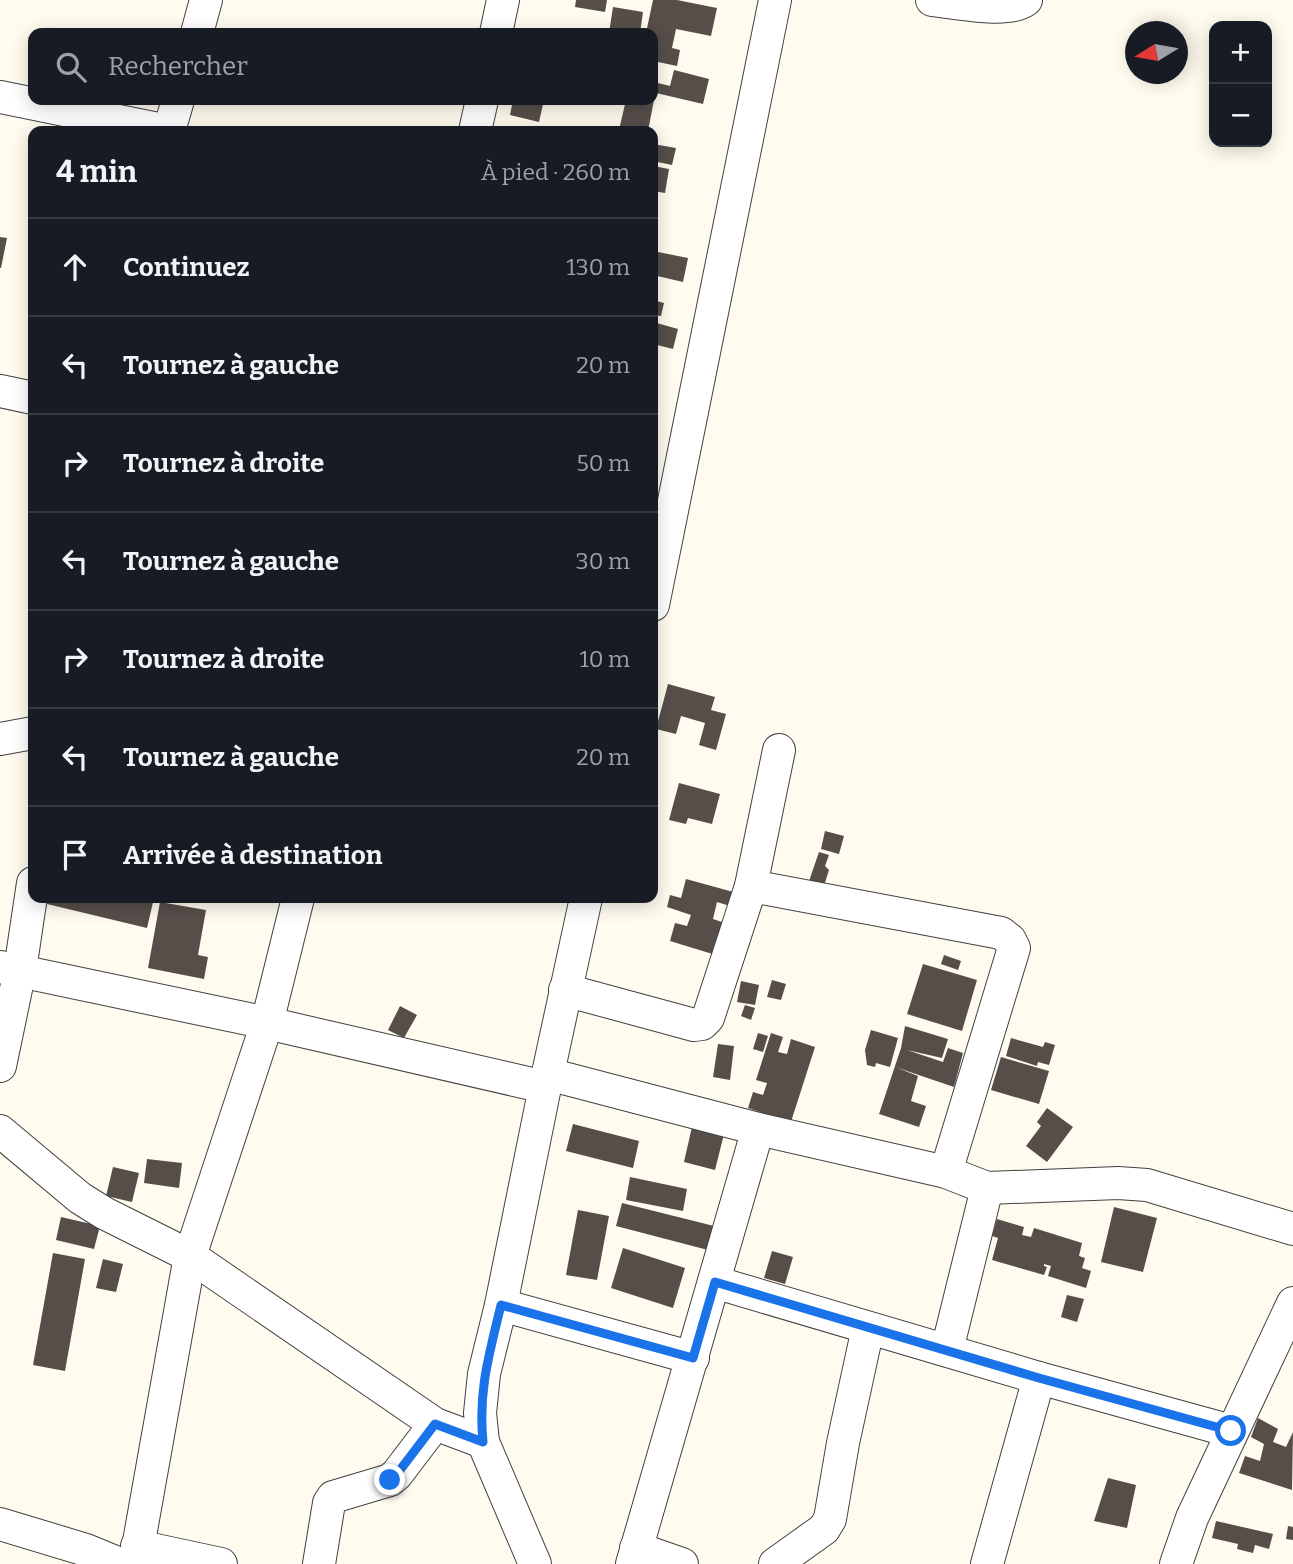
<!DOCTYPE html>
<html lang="fr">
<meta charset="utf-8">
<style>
:root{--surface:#171b24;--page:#242831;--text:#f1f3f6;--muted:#9ea1a6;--line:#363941}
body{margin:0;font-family:Bitter,serif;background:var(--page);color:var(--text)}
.controls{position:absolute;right:21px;top:21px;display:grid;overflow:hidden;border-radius:14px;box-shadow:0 4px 18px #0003}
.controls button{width:63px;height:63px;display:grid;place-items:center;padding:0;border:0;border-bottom:2px solid var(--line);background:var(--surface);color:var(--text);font:35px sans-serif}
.compass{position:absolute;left:1125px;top:21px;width:63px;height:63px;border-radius:50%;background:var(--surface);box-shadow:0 4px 18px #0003;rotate:259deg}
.stop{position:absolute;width:21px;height:21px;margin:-16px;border:5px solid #1a73e8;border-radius:50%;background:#fff}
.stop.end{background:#1a73e8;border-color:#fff;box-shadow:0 2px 7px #0008}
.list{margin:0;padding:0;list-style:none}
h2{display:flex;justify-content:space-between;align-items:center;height:91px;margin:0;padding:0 28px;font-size:30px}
h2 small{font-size:23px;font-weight:400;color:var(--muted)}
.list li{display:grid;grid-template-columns:46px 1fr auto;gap:21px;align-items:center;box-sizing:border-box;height:98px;padding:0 28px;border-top:2px solid var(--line)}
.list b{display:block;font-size:26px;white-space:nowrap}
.list em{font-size:23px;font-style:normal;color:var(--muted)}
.icon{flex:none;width:38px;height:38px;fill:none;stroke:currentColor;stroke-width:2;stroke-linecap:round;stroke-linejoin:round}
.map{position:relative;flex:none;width:1293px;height:1564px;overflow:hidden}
.search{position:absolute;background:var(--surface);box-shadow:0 4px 18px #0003;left:28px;top:28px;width:630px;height:77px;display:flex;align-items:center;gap:18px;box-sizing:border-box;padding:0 24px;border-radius:14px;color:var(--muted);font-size:26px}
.panel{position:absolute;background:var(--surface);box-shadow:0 4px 18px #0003;left:28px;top:126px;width:630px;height:777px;border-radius:14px}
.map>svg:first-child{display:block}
</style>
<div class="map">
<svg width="1293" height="1564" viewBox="0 0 1293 1564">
<rect width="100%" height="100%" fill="#fffbef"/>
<!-- building -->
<g fill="#574e4a">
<path d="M576,0H607L605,12L575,7Z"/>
<path d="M653,0H677L717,8L711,36L676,29L672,48L680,50L677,66L653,61V33H646Z"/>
<path d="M613,7L643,12L640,33H609Z"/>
<path d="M674,70L709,79L703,104L656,93L658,83L670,86Z"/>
<path d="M513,100H544L539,122L510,115Z"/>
<path d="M626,100H654L648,131L619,130Z"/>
<path d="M653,144L676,148L672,165L653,161Z"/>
<path d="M653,166L669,169L665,193L653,191Z"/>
<path d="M0,237L7,238L1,268H0Z"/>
<path d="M653,251L688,258L683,282L653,275Z"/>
<path d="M653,300L664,303L661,316L653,315Z"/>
<path d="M653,322L678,329L673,349L653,344Z"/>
<path d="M668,684L715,697L711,710L726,714L716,750L699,745L705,723L681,716L676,734L656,729Z"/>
<path d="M679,783L720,794L712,824L688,818L686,824L669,820Z"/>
<path d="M825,831L844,836L839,854L821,849Z"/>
<path d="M819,852L829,855L825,866L829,870L823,889L808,884Z"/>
<path d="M686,879L737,893L733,907L717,902L713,919L728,924L719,956L670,941L675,923L687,926L691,915L667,907L670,895L681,898Z"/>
<path d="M49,898H154L147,928L47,904Z"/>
<path d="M160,902L206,910L198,955L208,957L204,979L148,968Z"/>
<path d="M944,955L961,961L958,970L941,964Z"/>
<path d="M923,964L977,980L962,1031L907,1014Z"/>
<path d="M772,980L786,984L781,1000L767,997Z"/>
<path d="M741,981L759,985L755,1005L737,1002Z"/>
<path d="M745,1005L755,1008L751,1020L741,1016Z"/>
<path d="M400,1006L417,1015L404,1038L388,1030Z"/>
<path d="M905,1026L948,1039L942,1058L907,1050L943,1062L948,1048L963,1053L954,1087L895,1067L918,1076L911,1101L926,1106L919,1127L879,1114L901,1048Z"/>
<path d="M871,1030L898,1038L890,1067L876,1063L875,1067L867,1065L865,1050Z"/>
<path d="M758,1033L768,1036L763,1052L753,1049Z"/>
<path d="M771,1033L783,1037L778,1052L787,1054L791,1039L815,1047L789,1128L772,1122L771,1116L748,1108L753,1092L763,1095L767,1083L756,1080Z"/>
<path d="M1011,1038L1043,1047L1045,1042L1055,1045L1049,1065L1038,1062L1037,1066L1006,1056Z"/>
<path d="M718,1044L734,1046L730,1080L713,1077Z"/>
<path d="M1001,1057L1049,1071L1039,1104L991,1090Z"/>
<path d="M1047,1108L1073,1127L1047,1162L1026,1146L1041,1126L1037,1122Z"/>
<path d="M694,1118L726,1126L715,1170L684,1162Z"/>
<path d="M573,1124L639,1141L633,1168L566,1151Z"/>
<path d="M147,1159L182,1163L179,1188L144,1183Z"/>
<path d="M113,1167L139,1173L132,1202L106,1196Z"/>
<path d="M630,1177L687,1189L683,1211L626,1200Z"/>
<path d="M622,1203L714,1226L708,1250L616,1226Z"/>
<path d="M1114,1207L1157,1218L1143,1272L1101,1262Z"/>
<path d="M578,1210L609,1216L597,1280L566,1275Z"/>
<path d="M61,1217L100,1226L94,1249L56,1240Z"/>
<path d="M997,1219L1024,1227L1022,1235L1031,1237L1034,1228L1082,1243L1079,1256L1085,1258L1082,1268L1091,1271L1086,1288L1048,1276L1051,1266L1044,1264V1266L1047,1267L1044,1275L992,1260L998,1238L992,1236Z"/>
<path d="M623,1248L685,1268L673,1308L611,1288Z"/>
<path d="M772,1251L793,1257L785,1284L764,1278Z"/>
<path d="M53,1253L85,1259L65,1371L33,1365Z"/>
<path d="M103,1259L123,1264L116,1292L96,1288Z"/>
<path d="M1067,1295L1084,1299L1077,1322L1061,1317Z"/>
<path d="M1258,1418L1278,1429L1273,1442L1286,1447L1293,1432L1292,1490L1239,1473L1245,1456L1260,1461L1264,1444L1251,1437Z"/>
<path d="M1108,1478L1136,1485L1127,1528L1094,1521Z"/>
<path d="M1216,1521L1273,1534L1269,1549L1255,1545L1253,1553L1237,1549L1238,1544L1212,1538Z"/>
<path d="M1288,1526L1293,1527V1540L1286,1539Z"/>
</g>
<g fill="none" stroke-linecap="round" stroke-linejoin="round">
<defs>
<g id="minor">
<path d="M932,0C955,2 1009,14 1026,0"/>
<path d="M197,33L206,0"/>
<path d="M496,33L503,0"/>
<path d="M0,97L168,131"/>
<path d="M169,131L178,100"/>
<path d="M475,131L482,100"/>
<path d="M0,391L33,398"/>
<path d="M653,605L775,0"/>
<path d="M0,739L33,733"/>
<path d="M751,886L1001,933L1010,940L1014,948L946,1172"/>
<path d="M0,967L267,1023L545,1087"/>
<path d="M565,990L694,1025L702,1024L708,1018L751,886L779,750"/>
<path d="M0,1066L20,970L33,883"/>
<path d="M548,1074L758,1129L946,1172L987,1188L1118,1183L1147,1185L1293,1229"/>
<path d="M0,1131L80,1198L104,1213L190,1256L435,1424L483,1442"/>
<path d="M714,1282L1039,1378L1231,1431"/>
<path d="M501,1305L693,1358"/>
<path d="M947,1350L987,1188"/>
<path d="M0,1524L86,1550L120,1564"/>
<path d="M137,1546L221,1564"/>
<path d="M636,1548L682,1564"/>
<path d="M135,1564L190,1256L267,1023L298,898"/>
<path d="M319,1564L329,1503L333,1497L390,1480L397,1474L435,1424"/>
<path d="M535,1564L483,1442L480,1413L484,1374L501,1305L545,1087L586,898"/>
<path d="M632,1564L758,1129"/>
<path d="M775,1564L824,1529L830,1519L843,1443L868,1328"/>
<path d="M987,1564L1039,1378"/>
<path d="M1176,1564L1192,1518L1293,1303"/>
</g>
</defs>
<!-- minor casing -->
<use href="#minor" stroke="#414141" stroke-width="34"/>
<!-- minor -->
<use href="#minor" stroke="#fff" stroke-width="32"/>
</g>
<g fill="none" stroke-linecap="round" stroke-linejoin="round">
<!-- route -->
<path stroke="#1a73e8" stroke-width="9" d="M390,1480L397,1474L435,1424L483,1442C478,1391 489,1355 501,1305L693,1358L715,1282L1039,1378L1231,1431"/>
</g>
</svg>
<div class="controls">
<button>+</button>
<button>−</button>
</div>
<svg class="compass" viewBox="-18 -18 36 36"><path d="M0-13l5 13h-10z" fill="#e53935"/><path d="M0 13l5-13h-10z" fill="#9ea1a6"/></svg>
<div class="stop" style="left:1231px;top:1431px"></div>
<div class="stop end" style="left:390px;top:1480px"></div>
<div class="search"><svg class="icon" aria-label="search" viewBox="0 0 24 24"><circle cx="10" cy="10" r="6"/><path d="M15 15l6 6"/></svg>Rechercher</div>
<section class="panel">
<h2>4 min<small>À pied · 260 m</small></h2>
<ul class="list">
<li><svg class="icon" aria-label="ahead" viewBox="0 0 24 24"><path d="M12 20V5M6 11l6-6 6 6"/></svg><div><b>Continuez</b></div><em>130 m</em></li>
<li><svg class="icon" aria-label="left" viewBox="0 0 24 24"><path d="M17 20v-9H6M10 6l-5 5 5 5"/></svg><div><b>Tournez à gauche</b></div><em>20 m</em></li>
<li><svg class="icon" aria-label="right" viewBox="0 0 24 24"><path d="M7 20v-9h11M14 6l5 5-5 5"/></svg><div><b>Tournez à droite</b></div><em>50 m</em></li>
<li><svg class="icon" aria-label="left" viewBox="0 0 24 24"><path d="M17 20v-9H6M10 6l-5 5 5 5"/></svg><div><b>Tournez à gauche</b></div><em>30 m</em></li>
<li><svg class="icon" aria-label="right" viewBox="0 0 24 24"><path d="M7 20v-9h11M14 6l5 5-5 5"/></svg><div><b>Tournez à droite</b></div><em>10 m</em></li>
<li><svg class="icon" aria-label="left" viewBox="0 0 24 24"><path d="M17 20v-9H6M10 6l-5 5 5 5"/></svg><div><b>Tournez à gauche</b></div><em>20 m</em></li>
<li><svg class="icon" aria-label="arrive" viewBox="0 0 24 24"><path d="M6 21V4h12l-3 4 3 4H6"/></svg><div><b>Arrivée à destination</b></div></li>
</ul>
</section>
</div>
